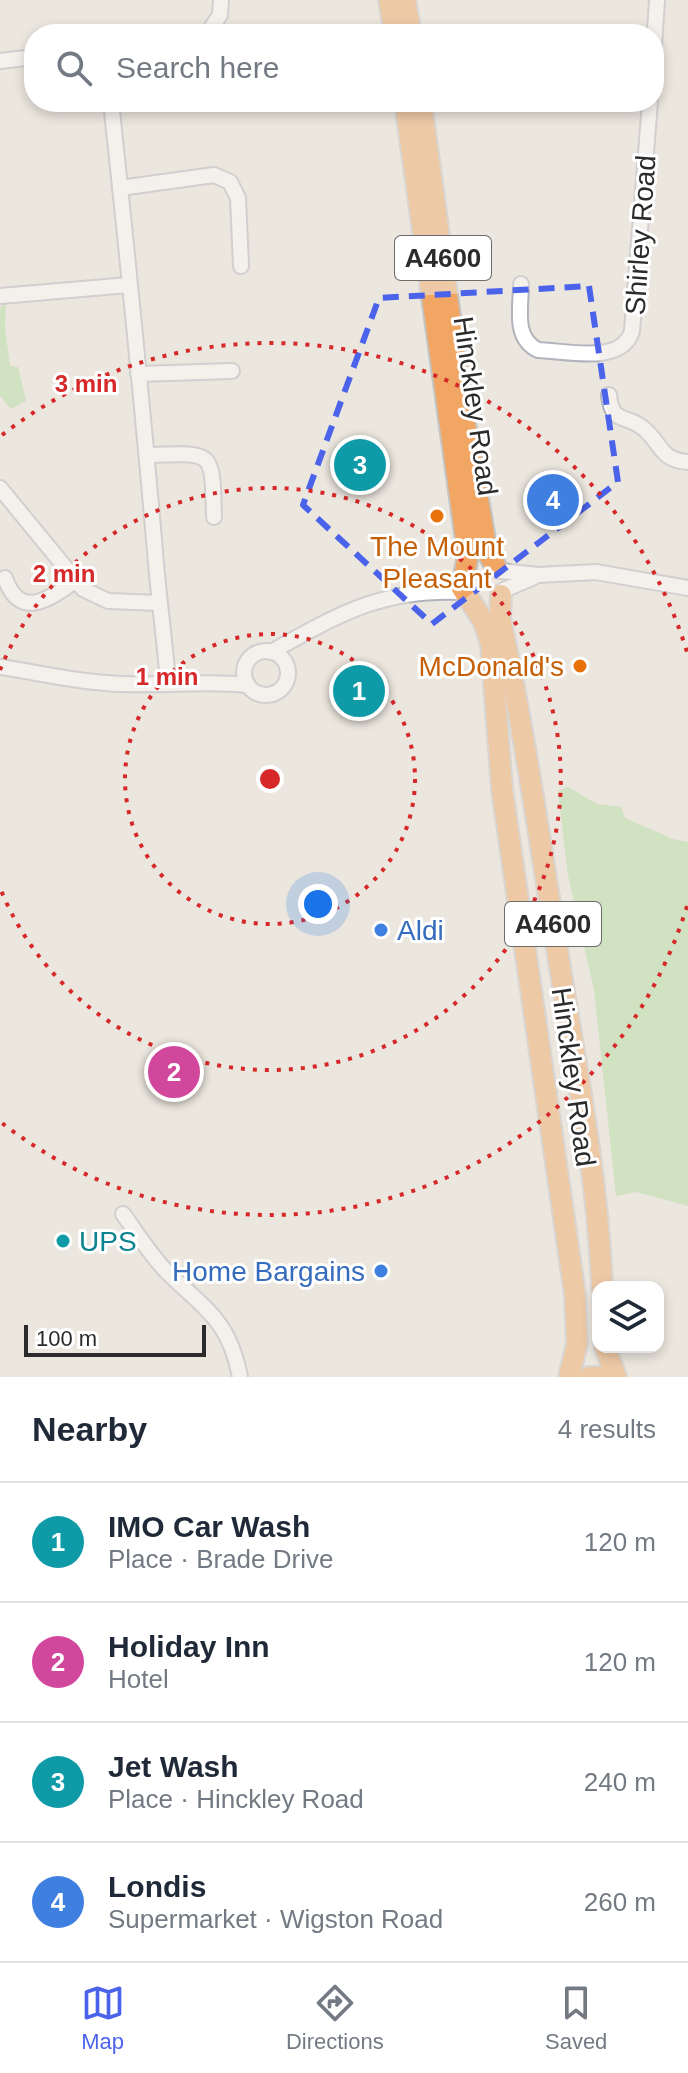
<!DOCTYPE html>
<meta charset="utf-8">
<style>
:root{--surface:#fff;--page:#f6f6f7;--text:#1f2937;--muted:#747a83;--line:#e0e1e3;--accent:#4b63eb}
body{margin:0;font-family:Helvetica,sans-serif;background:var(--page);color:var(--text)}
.controls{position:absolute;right:24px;bottom:24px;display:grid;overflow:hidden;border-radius:16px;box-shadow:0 4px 12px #0003}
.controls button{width:72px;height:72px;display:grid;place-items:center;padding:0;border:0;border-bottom:2px solid var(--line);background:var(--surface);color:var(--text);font:40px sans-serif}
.scale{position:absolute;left:24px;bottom:20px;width:182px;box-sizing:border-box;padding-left:8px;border:4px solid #2b2b2b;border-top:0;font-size:22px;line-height:28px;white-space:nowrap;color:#2b2b2b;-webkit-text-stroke:6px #fff;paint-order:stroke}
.you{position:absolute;left:318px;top:904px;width:28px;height:28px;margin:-20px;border:6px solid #fff;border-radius:50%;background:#1a73e8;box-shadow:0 0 0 12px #1a73e833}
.badge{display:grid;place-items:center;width:52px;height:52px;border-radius:50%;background:var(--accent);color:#fff;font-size:26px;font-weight:700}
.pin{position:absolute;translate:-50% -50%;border:4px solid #fff;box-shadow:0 2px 8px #0006}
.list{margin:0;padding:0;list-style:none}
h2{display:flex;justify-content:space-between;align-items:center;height:104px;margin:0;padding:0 32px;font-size:34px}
h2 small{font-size:26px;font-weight:400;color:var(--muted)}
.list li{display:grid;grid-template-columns:52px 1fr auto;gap:24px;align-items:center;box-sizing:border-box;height:120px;padding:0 32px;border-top:2px solid var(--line)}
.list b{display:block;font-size:30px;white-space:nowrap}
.list p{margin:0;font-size:26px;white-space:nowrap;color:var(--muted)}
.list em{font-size:26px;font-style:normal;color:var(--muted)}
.icon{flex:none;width:44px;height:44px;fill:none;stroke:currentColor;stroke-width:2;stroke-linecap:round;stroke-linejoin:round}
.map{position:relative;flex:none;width:688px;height:1377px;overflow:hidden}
.search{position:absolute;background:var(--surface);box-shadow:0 4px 12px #0003;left:24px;right:24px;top:24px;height:88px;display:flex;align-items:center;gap:20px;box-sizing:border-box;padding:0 28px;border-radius:32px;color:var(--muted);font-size:30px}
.sheet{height:584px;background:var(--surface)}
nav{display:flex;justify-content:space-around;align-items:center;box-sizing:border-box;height:112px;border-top:2px solid var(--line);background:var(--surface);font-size:22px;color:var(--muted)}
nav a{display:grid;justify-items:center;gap:4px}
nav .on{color:var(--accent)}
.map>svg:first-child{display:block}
</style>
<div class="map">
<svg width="688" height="1377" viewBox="0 0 688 1377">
<rect width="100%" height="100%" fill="#ebe6de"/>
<!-- green -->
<g fill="#b2dd9f">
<path d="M6,302L5,328L10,366L18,367L26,401L11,409L0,396V308Z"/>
<path d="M568,787L597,804L621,807L625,818L673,839L688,842V1206L636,1192L616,1196L594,990L568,876L558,791Z"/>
</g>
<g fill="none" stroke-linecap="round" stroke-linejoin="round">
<defs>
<g id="minor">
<path d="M207,34L220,15L221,0"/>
<path d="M654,45L657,0"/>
<path d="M0,61L34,57"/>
<path d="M111,102C127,251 142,401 155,551C158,595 165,639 168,684"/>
<path d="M120,188L214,175L230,182L238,198L241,266"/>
<path d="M521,284C521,308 513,338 538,350C567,351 622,365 632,331L650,102"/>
<path d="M0,296L129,285"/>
<path d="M138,374L232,371"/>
<path d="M609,395C612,425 626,414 643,428C662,443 659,460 688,462"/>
<path d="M147,455C215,453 212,449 214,517"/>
<path d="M0,488L83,589L108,601L159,603"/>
<path d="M501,571L538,575L596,572L688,588"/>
<path d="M5,578C20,620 48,600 75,581"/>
<path d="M504,590L534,577"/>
<circle cx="266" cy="673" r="22"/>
<path d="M271,652C339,614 382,588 464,592"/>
<path d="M0,667C41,673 82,683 123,684C165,686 206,680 248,685"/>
<path d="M123,1214C137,1233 151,1256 168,1273C206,1310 229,1320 240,1377"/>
</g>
<g id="highway">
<path d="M389,0L395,34"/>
<path d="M405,0L411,34"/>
<path d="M405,102L468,555L462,588L484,622L491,644L502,789L575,1295L577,1344L569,1377"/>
<path d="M421,102L463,413L487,551L496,567"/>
<path d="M501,595L500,618C525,733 541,850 560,967C577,1072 598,1180 602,1287"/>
<path d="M605,1347L616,1377"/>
<path d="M589,1377H610"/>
</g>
</defs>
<!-- minor casing -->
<use href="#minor" stroke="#b1b3bd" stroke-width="18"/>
<!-- highway casing -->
<use href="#highway" stroke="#c4c4c4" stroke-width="24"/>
<!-- minor -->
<use href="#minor" stroke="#fff" stroke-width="14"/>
<!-- highway -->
<use href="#highway" stroke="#f1a663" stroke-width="20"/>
</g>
<!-- marked area -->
<path d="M0 0H688V1377H0ZM589,286L618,482L432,624L303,505L379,298Z" fill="#ebe6de" fill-opacity=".55" fill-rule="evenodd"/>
<path fill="none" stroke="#4b63eb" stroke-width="6" stroke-dasharray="16 10" stroke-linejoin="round" d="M589,286L618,482L432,624L303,505L379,298Z"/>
<!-- distance rings -->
<g fill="none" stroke="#d62828" stroke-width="4" stroke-dasharray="4 8">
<circle cx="270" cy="779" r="145"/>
<path d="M0 670A291 291 0 1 1 0 888"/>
<path d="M687 906A436 436 0 0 1 2 1123M2 435A436 436 0 0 1 687 652"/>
</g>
<!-- markers -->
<g fill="#e8710a" stroke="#fff" stroke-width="3">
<circle cx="437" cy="516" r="8"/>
<circle cx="580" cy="666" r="8"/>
</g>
<g fill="#3f7fe0" stroke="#fff" stroke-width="3">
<circle cx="381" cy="930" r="8"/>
<circle cx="381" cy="1271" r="8"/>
</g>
<circle fill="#0f9aa8" stroke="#fff" stroke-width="3" cx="63" cy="1241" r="8"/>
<g text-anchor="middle" stroke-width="6" stroke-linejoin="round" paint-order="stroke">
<!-- shield labels -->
<g fill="#fff" stroke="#6b6b6b" stroke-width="2">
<rect x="395" y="236" width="96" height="44" rx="6"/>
<rect x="505" y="902" width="96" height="44" rx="6"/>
</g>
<g font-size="26" font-weight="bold" fill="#2b2b2b">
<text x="443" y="267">A4600</text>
<text x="553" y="933">A4600</text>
</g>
<!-- street labels -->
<g font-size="28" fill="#2b2b2b" stroke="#fff">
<text transform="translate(640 235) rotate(-86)" y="10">Shirley Road</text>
<text transform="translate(476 406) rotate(82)" y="10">Hinckley Road</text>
<text transform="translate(574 1077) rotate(82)" y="10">Hinckley Road</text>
</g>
<!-- food labels -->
<g font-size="28" fill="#c56008" stroke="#fff">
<text x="437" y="556">The Mount<tspan x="437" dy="32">Pleasant</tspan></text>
<text x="564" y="676" text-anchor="end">McDonald's</text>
</g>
<!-- shop labels -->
<g font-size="28" fill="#366cbe" stroke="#fff" text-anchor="start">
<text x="397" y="940">Aldi</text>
<text x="365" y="1281" text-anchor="end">Home Bargains</text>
</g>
<!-- culture labels -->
<g font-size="28" fill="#0d838f" stroke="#fff" text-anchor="start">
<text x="79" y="1251">UPS</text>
</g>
</g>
<circle cx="270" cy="779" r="12" fill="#d62828" stroke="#fff" stroke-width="4"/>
<g font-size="24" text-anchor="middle" font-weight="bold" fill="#d62828" stroke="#fff" stroke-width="6" stroke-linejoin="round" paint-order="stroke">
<text x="86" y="392">3 min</text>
<text x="64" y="582">2 min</text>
<text x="167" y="685">1 min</text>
</g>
</svg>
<div class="controls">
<button><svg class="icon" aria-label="layers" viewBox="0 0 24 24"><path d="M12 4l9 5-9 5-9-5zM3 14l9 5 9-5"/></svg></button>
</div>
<div class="scale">100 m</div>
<div class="you"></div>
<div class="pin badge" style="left:359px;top:691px;background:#0f9aa8">1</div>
<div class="pin badge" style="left:174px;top:1072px;background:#d1479c">2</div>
<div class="pin badge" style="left:360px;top:465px;background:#0f9aa8">3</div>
<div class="pin badge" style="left:553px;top:500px;background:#3f7fe0">4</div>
<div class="search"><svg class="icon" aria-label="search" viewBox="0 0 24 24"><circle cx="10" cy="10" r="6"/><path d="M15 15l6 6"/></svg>Search here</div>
</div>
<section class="sheet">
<h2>Nearby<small>4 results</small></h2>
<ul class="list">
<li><span class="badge" style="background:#0f9aa8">1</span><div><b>IMO Car Wash</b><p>Place · Brade Drive</p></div><em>120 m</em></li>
<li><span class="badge" style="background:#d1479c">2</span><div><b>Holiday Inn</b><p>Hotel</p></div><em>120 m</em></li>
<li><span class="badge" style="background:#0f9aa8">3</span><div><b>Jet Wash</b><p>Place · Hinckley Road</p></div><em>240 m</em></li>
<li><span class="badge" style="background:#3f7fe0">4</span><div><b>Londis</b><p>Supermarket · Wigston Road</p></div><em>260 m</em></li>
</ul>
</section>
<nav>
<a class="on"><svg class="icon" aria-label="map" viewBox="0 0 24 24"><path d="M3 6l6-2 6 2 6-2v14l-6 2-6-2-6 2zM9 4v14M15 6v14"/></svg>Map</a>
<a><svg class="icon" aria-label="directions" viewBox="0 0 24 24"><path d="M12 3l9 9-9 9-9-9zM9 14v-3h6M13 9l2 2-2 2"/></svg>Directions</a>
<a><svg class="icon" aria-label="saved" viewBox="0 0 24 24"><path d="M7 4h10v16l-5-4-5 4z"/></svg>Saved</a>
</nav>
